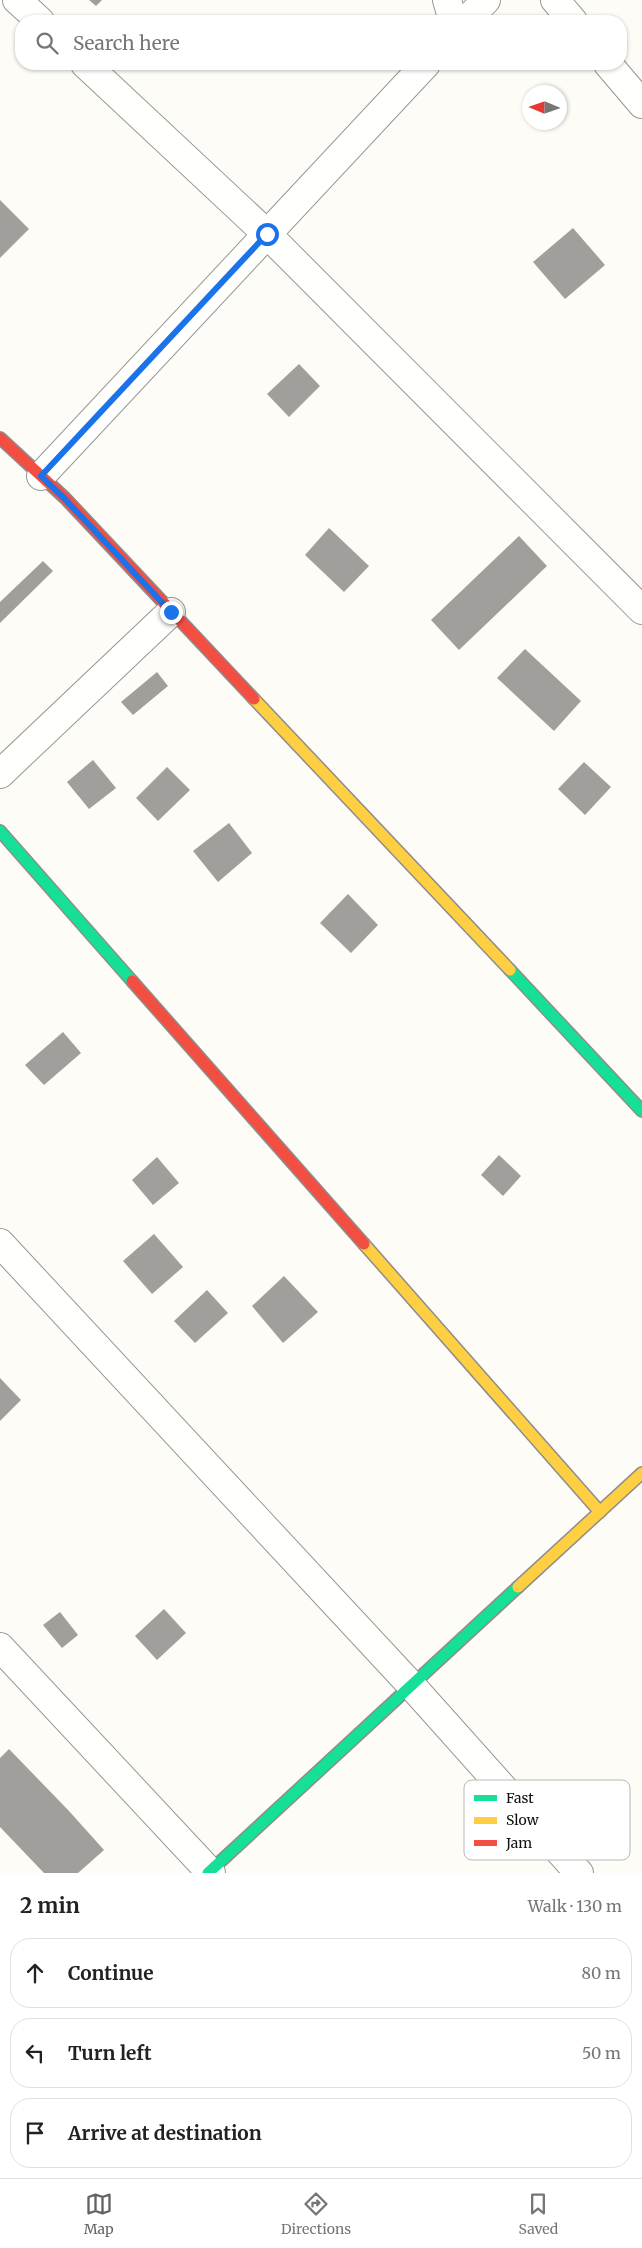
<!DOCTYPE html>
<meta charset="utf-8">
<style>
:root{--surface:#fff;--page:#f6f6f6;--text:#222;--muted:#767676;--line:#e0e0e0;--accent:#646362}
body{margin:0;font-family:Merriweather,serif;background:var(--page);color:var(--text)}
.compass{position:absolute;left:522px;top:85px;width:45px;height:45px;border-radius:50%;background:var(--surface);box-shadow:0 1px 4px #0004;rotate:272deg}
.stop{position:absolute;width:15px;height:15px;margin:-11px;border:4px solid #1a73e8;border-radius:50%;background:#fff}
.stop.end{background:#1a73e8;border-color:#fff;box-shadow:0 1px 5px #0008}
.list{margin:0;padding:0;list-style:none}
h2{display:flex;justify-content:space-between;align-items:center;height:65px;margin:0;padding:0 20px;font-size:21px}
h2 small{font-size:16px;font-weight:400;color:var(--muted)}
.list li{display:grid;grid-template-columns:32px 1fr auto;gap:15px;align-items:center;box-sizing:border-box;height:70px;margin:0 10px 10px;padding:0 10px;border:1px solid var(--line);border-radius:20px}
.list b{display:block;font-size:19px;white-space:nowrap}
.list em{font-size:16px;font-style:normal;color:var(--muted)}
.icon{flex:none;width:28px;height:28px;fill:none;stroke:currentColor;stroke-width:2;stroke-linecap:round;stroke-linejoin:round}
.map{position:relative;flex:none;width:642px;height:1873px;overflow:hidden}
.search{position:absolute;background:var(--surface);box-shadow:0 1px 4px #0004;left:15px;right:15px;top:15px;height:55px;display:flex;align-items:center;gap:12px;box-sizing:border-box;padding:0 18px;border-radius:20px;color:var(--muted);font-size:19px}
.sheet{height:305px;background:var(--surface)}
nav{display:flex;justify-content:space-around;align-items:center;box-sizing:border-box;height:70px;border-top:1px solid var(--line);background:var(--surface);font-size:14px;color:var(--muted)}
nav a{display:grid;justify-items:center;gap:2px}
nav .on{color:var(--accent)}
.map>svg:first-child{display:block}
</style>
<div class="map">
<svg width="642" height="1873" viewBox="0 0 642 1873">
<rect width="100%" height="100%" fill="#fdfcf7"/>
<!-- building -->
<g fill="#a19f9c">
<path d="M89,0H102L96,6Z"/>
<path d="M0,200L29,229L0,258Z"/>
<path d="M573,228L605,265L565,299L533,262Z"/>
<path d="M299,364L320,386L289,417L267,394Z"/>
<path d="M329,528L369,566L344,592L305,555Z"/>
<path d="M519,536L547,566L459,650L431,620Z"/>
<path d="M43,561L53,571L0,623V602Z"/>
<path d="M525,649L581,701L554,731L497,678Z"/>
<path d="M157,672L168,686L133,715L121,702Z"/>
<path d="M93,760L116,788L89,809L67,782Z"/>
<path d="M584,762L611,787L585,815L558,789Z"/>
<path d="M167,767L190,790L158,821L136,798Z"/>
<path d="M229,823L252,853L218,882L193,851Z"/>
<path d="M348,894L378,925L351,953L320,923Z"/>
<path d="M63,1032L81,1053L44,1085L25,1065Z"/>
<path d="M499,1155L521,1176L503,1196L481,1175Z"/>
<path d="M157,1157L179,1183L153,1205L132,1180Z"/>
<path d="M154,1234L183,1267L152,1294L123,1261Z"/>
<path d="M284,1276L318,1312L283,1343L252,1306Z"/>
<path d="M207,1290L228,1313L195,1343L174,1321Z"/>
<path d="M0,1378L21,1400L0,1421Z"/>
<path d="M164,1609L186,1633L157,1660L135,1636Z"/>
<path d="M60,1612L78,1635L62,1648L43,1625Z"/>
<path d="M9,1749L69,1811L104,1850L78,1873H44L0,1827V1758Z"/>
</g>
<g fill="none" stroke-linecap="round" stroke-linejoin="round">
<defs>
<g id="street">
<path d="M17,0L40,21"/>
<path d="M447,0L453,21"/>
<path d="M555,0L573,21"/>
<path d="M466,21L486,0"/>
<path d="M85,64L267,234L642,610"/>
<path d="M608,64L642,104"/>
<path d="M41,476L426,64"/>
<path d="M0,774L171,612"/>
<path d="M0,1243L411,1685L579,1873"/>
<path d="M0,1647L211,1873"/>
</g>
<g id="fast">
<path d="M0,831L132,981"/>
<path d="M510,970L642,1111"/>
<path d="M208,1873L518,1587"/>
</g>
<g id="slow">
<path d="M254,699L510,970"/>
<path d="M364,1244L600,1512"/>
<path d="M518,1587L642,1473"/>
</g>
<g id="jam">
<path d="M0,438L65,498L254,699"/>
<path d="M132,981L364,1244"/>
</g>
</defs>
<!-- street casing -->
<use href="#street" stroke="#979795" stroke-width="30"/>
<!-- fast casing -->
<use href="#fast" stroke="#8e8d8b" stroke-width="14"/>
<!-- slow casing -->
<use href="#slow" stroke="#8e8d8b" stroke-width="14"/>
<!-- jam casing -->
<use href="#jam" stroke="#8e8d8b" stroke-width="14"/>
<!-- street -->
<use href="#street" stroke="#fffffe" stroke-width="28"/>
<!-- fast -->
<use href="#fast" stroke="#16e098" stroke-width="11"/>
<!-- slow -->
<use href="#slow" stroke="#ffcf43" stroke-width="11"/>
<!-- jam -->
<use href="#jam" stroke="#f24e42" stroke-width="11"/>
</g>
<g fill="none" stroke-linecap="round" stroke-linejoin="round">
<!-- route -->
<path stroke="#1a73e8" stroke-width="6" d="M171,612L64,498L41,476L267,234"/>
</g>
<!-- legend -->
<rect x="464" y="1780" width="166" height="80" rx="8" fill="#fff" stroke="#b8b8b8" stroke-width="1"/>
<rect x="474" y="1795" width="23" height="6" fill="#16e098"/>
<rect x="474" y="1817" width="23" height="7" fill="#ffcf43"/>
<rect x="474" y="1840" width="23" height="6" fill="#f24e42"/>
<g font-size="14" fill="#111">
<text x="506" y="1803">Fast</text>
<text x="506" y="1825">Slow</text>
<text x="506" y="1848">Jam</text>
</g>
</svg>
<svg class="compass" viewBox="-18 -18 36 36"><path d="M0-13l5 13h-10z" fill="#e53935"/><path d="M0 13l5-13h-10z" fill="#767676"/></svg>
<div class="stop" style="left:267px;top:234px"></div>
<div class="stop end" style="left:171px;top:612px"></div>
<div class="search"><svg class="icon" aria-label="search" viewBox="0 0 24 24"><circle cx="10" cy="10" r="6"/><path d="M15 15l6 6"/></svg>Search here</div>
</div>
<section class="sheet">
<h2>2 min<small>Walk · 130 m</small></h2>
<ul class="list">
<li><svg class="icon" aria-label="ahead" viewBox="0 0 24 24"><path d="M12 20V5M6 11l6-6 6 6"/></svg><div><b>Continue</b></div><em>80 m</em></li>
<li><svg class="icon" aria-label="left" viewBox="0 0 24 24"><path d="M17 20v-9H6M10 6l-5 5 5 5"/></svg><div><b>Turn left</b></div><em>50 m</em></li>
<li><svg class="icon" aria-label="arrive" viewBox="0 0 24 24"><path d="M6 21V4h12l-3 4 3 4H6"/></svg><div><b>Arrive at destination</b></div></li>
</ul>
</section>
<nav>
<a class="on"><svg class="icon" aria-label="map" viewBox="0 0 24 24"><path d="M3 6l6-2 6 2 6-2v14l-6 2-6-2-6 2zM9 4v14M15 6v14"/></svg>Map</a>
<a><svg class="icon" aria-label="directions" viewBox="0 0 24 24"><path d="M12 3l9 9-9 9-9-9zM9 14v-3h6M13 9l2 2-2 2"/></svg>Directions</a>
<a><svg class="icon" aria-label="saved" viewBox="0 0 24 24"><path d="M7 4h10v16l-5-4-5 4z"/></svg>Saved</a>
</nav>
